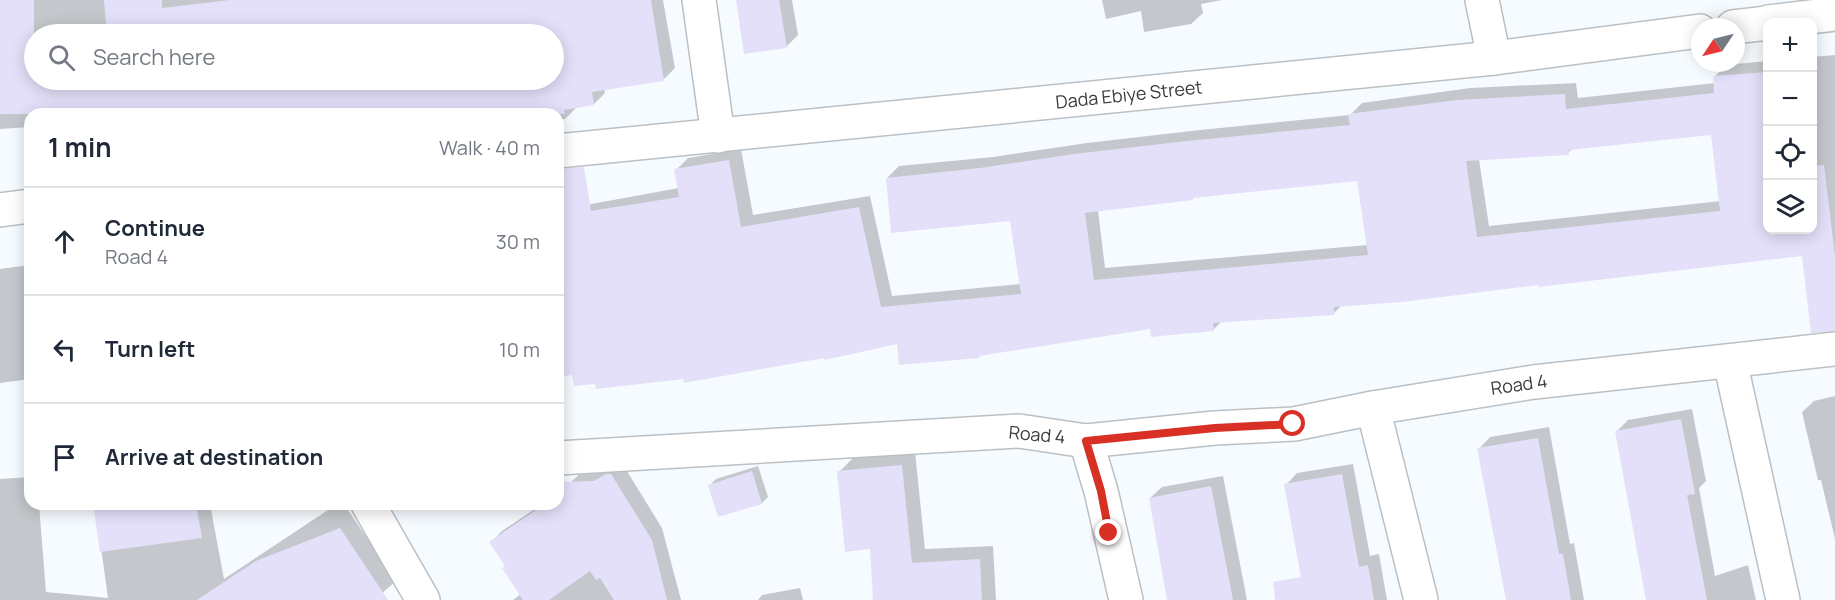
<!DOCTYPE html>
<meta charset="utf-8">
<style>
:root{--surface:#fff;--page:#f6f6f7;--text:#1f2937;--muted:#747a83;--line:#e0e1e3}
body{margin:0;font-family:Manrope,sans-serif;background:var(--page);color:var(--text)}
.controls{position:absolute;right:18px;top:18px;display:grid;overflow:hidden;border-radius:12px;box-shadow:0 3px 15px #0003}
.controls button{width:54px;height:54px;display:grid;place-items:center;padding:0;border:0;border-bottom:2px solid var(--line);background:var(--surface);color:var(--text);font:30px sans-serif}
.compass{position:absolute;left:1691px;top:18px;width:54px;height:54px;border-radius:50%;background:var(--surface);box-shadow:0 3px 15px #0003;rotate:235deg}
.stop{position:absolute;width:18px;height:18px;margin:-14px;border:4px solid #d93025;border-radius:50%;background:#fff}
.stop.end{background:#d93025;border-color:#fff;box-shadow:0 2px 6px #0008}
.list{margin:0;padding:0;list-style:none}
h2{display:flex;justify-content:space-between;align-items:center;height:78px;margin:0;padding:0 24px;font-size:26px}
h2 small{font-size:20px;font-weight:400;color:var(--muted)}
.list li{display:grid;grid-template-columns:39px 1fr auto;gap:18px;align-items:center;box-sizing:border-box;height:108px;padding:0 24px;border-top:2px solid var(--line)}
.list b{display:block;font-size:22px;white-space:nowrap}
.list p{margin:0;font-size:20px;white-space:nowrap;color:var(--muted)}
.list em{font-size:20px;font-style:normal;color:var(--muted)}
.icon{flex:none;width:33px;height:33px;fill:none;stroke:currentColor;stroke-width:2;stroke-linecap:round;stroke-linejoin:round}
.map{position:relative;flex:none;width:1835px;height:600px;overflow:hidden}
.search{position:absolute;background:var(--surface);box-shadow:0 3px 15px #0003;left:24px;top:24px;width:540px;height:66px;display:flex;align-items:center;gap:15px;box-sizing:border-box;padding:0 21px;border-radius:33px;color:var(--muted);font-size:22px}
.panel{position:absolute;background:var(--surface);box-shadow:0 3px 15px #0003;left:24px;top:108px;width:540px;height:402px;border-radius:18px}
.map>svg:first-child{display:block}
</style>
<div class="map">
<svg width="1835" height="600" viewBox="0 0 1835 600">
<rect width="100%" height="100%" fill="#f6fbff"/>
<!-- shadow -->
<g fill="#0003" fill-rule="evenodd">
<path d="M0,0H663L675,68L664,79L604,89L605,93L594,104L576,108L565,119L558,120V114H524L523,109L459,114H30V127L0,129ZM34,34H554V80H34Z"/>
<path d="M737,0H792L798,35L786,47Z"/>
<path d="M1102,0H1222L1201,4L1203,13L1191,24L1144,32L1141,11L1106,19Z"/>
<path d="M1835,55V301L1803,255L1342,305L1334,313L1222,321L1213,330L1151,328L899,342L826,356L684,377L597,383L558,364V326L564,319L558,281V210L679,188L676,170L688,158L741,149L753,215L870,196L892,296L1021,284L1012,219L887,178L899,166L993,157L1087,143L1200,130L1350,115L1362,103L1470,88L1576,83L1578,98L1715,83L1714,77L1726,65L1768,61V230H1812V57ZM1713,134L1721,201L1489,226L1479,159L1568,153L1573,148ZM1359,179L1368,245L1105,268L1098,210L1192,199L1195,196Z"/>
<path d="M30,265V379L0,383V269Z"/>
<path d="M1835,396V539L1821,480H1818L1802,412L1814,401Z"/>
<path d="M1692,409L1706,481L1699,488L1715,576L1748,565L1756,600H1647L1616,432L1628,420Z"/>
<path d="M1549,427L1570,544L1574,543L1584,600H1507L1479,449L1490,437Z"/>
<path d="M915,452L925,549L993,546L996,600H874L871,548L839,472L853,458Z"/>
<path d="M622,463L662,528L681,600H513L521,594L506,565L491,542L502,531L542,504H546L565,569L571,482L583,471Z"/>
<path d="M1353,464L1370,556L1379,554L1387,600H1306L1286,485L1297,473Z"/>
<path d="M758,466L768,497L762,503L710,485L716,479Z"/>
<path d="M1223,476L1247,600H1172L1150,498L1162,487Z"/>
<path d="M30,477V504H39L46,592L108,598L95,504H210L224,579L337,504H344L396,581L374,600H0V479Z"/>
<path d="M800,588L803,600H758L762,595Z"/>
</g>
<!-- building -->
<g fill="#e4e0fa" fill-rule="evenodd">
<path d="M0,0H34V80H554V34H107L104,0H162V8L230,0H651L664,81L592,92L594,105L564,110L565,114H522V111L480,114H0Z"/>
<path d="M736,0H779L787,48L744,54Z"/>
<path d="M1767,72V230H1812V166L1824,165L1835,256V331L1811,333L1802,256L1538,287V285L1402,302L1334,307V315L1213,323L1214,331L1151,337L1150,329L979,356V358L899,365L897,344L825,360L824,358L684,383L683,379L596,389L595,384L574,386L572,375L558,377V328H564L558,290V169L584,167L591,211L679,197L674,169L729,160L741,227L859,207L881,307L1021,294L1010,221L891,233L886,178L980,168L1074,154L1187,141L1350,125L1348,114L1457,100L1565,94L1566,109L1714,93L1713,76ZM1711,135L1720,211L1477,237L1466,161L1569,155V150ZM1357,181L1368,255L1094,280L1085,213L1193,200V198Z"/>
<path d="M1681,419L1695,494L1687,495L1707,600H1646L1615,431Z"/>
<path d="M1538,438L1559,554H1563L1571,600H1506L1477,448Z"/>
<path d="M902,465L912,563L980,559L982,600H873L870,549L845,552L837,471Z"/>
<path d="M752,471L762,504L718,517L708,485Z"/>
<path d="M606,474H611L652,540L667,600H614L600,578L596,580L590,571L549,600H523L502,568L505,566L489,542L545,504H558V482L594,481Z"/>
<path d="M1342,474L1359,567L1368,565L1374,600H1275L1273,582L1301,577L1284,484Z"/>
<path d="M1211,486L1233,600H1167L1149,498Z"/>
<path d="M93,504H196L202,538L100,552Z"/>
<path d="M340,528L388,600H197L256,561Z"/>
</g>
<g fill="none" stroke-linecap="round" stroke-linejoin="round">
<defs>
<g id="minor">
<path d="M699,0L718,136"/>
<path d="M1482,0L1494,58"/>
<path d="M1768,22L1835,14"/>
<path d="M1733,27L1768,23"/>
<path d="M558,151L1494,58L1700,31"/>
<path d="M0,210L30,206"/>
<path d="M1730,361L1783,600"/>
<path d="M1373,408L1421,600"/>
<path d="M1086,441L1101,491L1126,600"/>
<path d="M558,458L1019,431L1086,441L1215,428L1294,424L1373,408L1534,382L1835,349"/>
<path d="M368,504L423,600"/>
</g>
</defs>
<!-- minor casing -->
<use href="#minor" stroke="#bbc0c4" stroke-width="36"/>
<!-- minor -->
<use href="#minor" stroke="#fff" stroke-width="33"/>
</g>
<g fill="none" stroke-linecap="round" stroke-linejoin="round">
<!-- route -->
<path stroke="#d93025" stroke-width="8" d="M1109,533L1101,491L1086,441L1215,428L1293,424"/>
</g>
<g text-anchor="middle" stroke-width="4.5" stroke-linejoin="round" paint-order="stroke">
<!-- street labels -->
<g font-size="18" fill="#393b3c" stroke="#fff">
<text transform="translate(1129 95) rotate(-6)" y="6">Dada Ebiye Street</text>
<text transform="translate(1519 385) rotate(-8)" y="6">Road 4</text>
<text transform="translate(1037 435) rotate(5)" y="6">Road 4</text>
</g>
</g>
</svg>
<div class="controls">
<button>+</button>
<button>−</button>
<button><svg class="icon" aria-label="locate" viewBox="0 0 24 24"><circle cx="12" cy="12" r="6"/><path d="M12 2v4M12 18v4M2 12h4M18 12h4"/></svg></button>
<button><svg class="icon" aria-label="layers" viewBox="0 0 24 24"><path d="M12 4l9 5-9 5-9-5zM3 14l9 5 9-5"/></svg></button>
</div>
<svg class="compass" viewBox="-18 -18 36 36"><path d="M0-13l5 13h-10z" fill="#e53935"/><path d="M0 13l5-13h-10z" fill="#747a83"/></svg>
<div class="stop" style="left:1293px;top:424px"></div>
<div class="stop end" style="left:1109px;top:533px"></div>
<div class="search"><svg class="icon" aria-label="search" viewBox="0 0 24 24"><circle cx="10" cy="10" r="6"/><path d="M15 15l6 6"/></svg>Search here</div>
<section class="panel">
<h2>1 min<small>Walk · 40 m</small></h2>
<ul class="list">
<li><svg class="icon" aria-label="ahead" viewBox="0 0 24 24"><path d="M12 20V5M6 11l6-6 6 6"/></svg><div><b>Continue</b><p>Road 4</p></div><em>30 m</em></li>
<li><svg class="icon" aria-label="left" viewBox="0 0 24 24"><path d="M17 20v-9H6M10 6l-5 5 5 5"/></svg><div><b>Turn left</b></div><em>10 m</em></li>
<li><svg class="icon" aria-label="arrive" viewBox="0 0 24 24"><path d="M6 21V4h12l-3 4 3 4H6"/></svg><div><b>Arrive at destination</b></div></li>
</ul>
</section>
</div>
